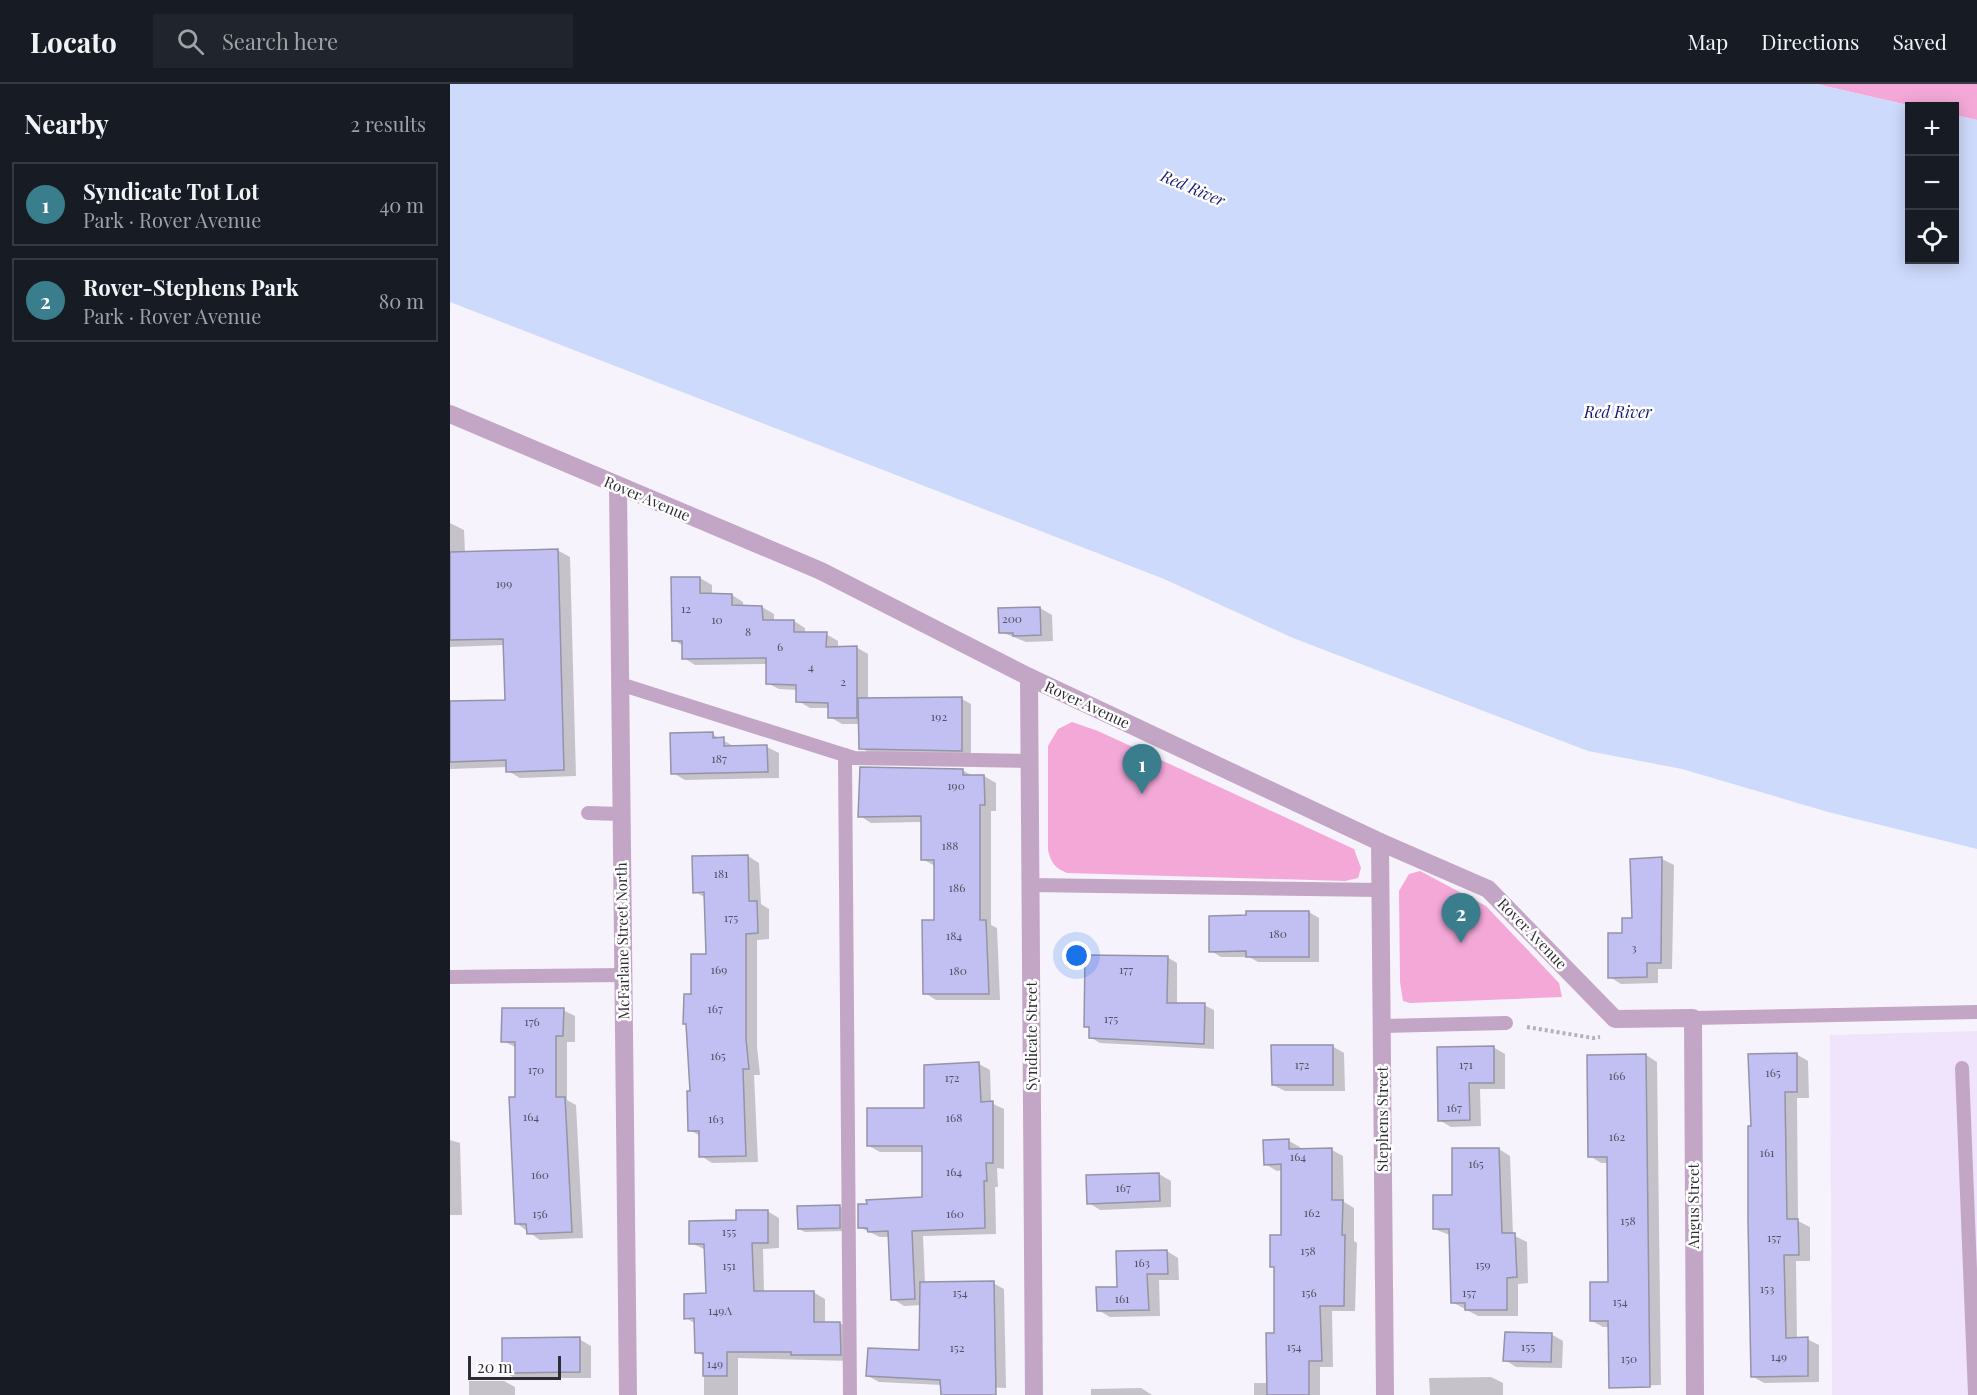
<!DOCTYPE html>
<meta charset="utf-8">
<style>
:root{--surface:#171b24;--page:#20242c;--text:#f1f3f6;--muted:#9ea1a6;--line:#363941;--accent:#3a7e8e}
body{margin:0;font-family:"Playfair Display",serif;background:var(--page);color:var(--text)}
.controls{position:absolute;right:18px;top:18px;display:grid;overflow:hidden;border-radius:0px;box-shadow:0 3px 15px #0003}
.controls button{width:54px;height:54px;display:grid;place-items:center;padding:0;border:0;border-bottom:2px solid var(--line);background:var(--surface);color:var(--text);font:30px sans-serif}
.scale{position:absolute;left:18px;bottom:15px;width:93px;box-sizing:border-box;padding-left:6px;border:3px solid #302c34;border-top:0;font-size:16px;line-height:21px;white-space:nowrap;color:#302c34;-webkit-text-stroke:4px #fff;paint-order:stroke}
.you{position:absolute;left:627px;top:872px;width:21px;height:21px;margin:-15px;border:4px solid #fff;border-radius:50%;background:#1a73e8;box-shadow:0 0 0 9px #1a73e833}
.badge{display:grid;place-items:center;width:39px;height:39px;border-radius:50%;background:var(--accent);color:#fff;font-size:20px;font-weight:700}
.pin{position:absolute;translate:-50% -50px;filter:drop-shadow(0 2px 3px #0008)}
.pin::after{content:'';position:absolute;top:32px;width:21px;height:18px;background:inherit;clip-path:polygon(0 0,100% 0,50% 100%)}
.list{margin:0;padding:0;list-style:none}
h2{display:flex;justify-content:space-between;align-items:center;height:78px;margin:0;padding:0 24px;font-size:26px}
h2 small{font-size:20px;font-weight:400;color:var(--muted)}
.list li{display:grid;grid-template-columns:39px 1fr auto;gap:18px;align-items:center;box-sizing:border-box;height:84px;margin:0 12px 12px;padding:0 12px;border:2px solid var(--line);border-radius:0px}
.list b{display:block;font-size:22px;white-space:nowrap}
.list p{margin:0;font-size:20px;white-space:nowrap;color:var(--muted)}
.list em{font-size:20px;font-style:normal;color:var(--muted)}
.icon{flex:none;width:33px;height:33px;fill:none;stroke:currentColor;stroke-width:2;stroke-linecap:round;stroke-linejoin:round}
.map{position:relative;flex:none;width:1527px;height:1311px;overflow:hidden}
header{display:flex;align-items:center;gap:36px;box-sizing:border-box;height:84px;padding:0 30px;background:var(--surface);border-bottom:2px solid var(--line)}
header strong{font-size:28px}
nav{display:flex;gap:33px;margin-inline-start:auto;font-size:21px}
.search{width:420px;height:54px;background:var(--page);display:flex;align-items:center;gap:15px;box-sizing:border-box;padding:0 21px;border-radius:0px;color:var(--muted);font-size:22px}
main{display:flex}
aside{flex:1;background:var(--surface)}
.map>svg:first-child{display:block}
</style>
<header>
<strong>Locato</strong>
<div class="search"><svg class="icon" aria-label="search" viewBox="0 0 24 24"><circle cx="10" cy="10" r="6"/><path d="M15 15l6 6"/></svg>Search here</div>
<nav><a>Map</a><a>Directions</a><a>Saved</a></nav>
</header>
<main>
<aside>
<h2>Nearby<small>2 results</small></h2>
<ul class="list">
<li><span class="badge">1</span><div><b>Syndicate Tot Lot</b><p>Park · Rover Avenue</p></div><em>40 m</em></li>
<li><span class="badge">2</span><div><b>Rover-Stephens Park</b><p>Park · Rover Avenue</p></div><em>80 m</em></li>
</ul>
</aside>
<div class="map">
<svg width="1527" height="1311" viewBox="0 0 1527 1311">
<rect width="100%" height="100%" fill="#f7f3fc"/>
<!-- built -->
<path fill="#efe4fc" d="M1527,947V1311H1382L1380,951Z"/>
<!-- green -->
<g fill="#f4a8d8">
<path d="M1366,0H1527V36L1505,31L1504,22H1462Z"/>
<path d="M622,638L648,647L904,765L911,784L908,794L895,797L617,789C605,784 601,779 598,766V662L608,645Z"/>
<path d="M970,787L1036,822L1109,899L1112,913L960,919L953,917L950,898L949,807L959,790Z"/>
</g>
<!-- water -->
<path fill="#cedafc" d="M0,0H1366L1462,22H1460V176H1504L1505,31L1527,36V765L1378,728L1232,685L1138,667L843,554L714,495L0,218Z"/>
<!-- shadow -->
<g fill="#0003">
<path d="M0,439L14,446L15,469L107,466L120,473L126,692L70,694L58,687V683L0,685V618L56,617L54,561L0,563Z"/>
<path d="M223,494H250L262,501V511H282L293,518V523H312L324,530V537H344L355,544V550H376L388,557V564L406,563L418,570V616L512,615L521,620V671L420,669L411,664L410,640H392L380,633V624H360L348,617V606L329,605L317,599V580L245,581L234,574L233,562L224,556Z"/>
<path d="M590,524L602,531L603,557L576,558L551,548Z"/>
<path d="M262,650L285,663H317L329,669V694L235,696L223,689Z"/>
<path d="M512,686L523,692H534L546,699V727H541V841L547,844L550,916H486L475,909L486,837L485,782L472,775V738L421,739L410,732Z"/>
<path d="M298,772L309,779L311,820L319,825V855L307,856V962L310,991H304L308,1078L262,1079L251,1072L250,1052L240,1046L243,912L258,871L256,814L245,808Z"/>
<path d="M1212,775L1224,781L1222,885H1208V899L1171,900L1160,893L1174,851Z"/>
<path d="M859,828L869,834V878H808L799,873H771L761,867Z"/>
<path d="M717,873L727,879V920L754,921L764,926V965L650,959L640,953L641,945L636,942Z"/>
<path d="M113,926L125,932V958H117V1016L126,1021L133,1154L90,1156L66,1139L67,964L53,957Z"/>
<path d="M882,962L894,969L895,1007H835L823,1001Z"/>
<path d="M1043,963L1055,970V1005H1030L1031,1042L1001,1043L989,1036Z"/>
<path d="M1346,970L1358,977L1359,1014H1347L1348,1137L1360,1143V1177H1346L1347,1255H1357L1369,1261V1298L1314,1299L1302,1292V1044Z"/>
<path d="M1196,971L1207,978L1211,1301L1172,1302L1160,1243H1153L1142,1237L1160,1200L1159,1079H1151L1140,1072Z"/>
<path d="M529,980L540,986L541,1019L554,1025V1085L547,1084L548,1103H545L546,1150L473,1152L475,1199H543L554,1205L556,1304L429,1298L418,1292L471,1268V1221L454,1222L443,1215L440,1153H430L409,1143L474,1115V1068H430L419,1062L476,1025Z"/>
<path d="M0,1056L10,1059L12,1131H0Z"/>
<path d="M839,1057L850,1063V1066H882L893,1072L894,1118L904,1124V1157L907,1159L905,1227H882L883,1283H870V1311H804V1299H819L826,1250V1184L821,1182L833,1152V1086L827,1087L815,1080Z"/>
<path d="M1049,1065L1060,1072L1063,1151L1077,1158L1078,1199L1068,1200V1232H1028L1002,1218L1000,1151L984,1145L1004,1112Z"/>
<path d="M709,1090L721,1097V1123L650,1126L639,1119Z"/>
<path d="M389,1122L394,1125L395,1147L355,1148L349,1145Z"/>
<path d="M317,1127L329,1134V1164L313,1165L314,1209L363,1208L375,1215V1239H390L402,1246V1277L288,1274V1311H254V1272L246,1268V1240L236,1234L258,1211L256,1166L241,1159Z"/>
<path d="M717,1167L728,1174L729,1196H709L710,1232L660,1233L648,1226L668,1204Z"/>
<path d="M1101,1250L1113,1257L1112,1284L1066,1283L1055,1276Z"/>
<path d="M129,1255L141,1262V1294H65L53,1288Z"/>
<path d="M1041,1293L1053,1299V1311H980L979,1294Z"/>
<path d="M19,1297H54L65,1303V1311H19Z"/>
<path d="M691,1304L702,1311H641V1305Z"/>
</g>
<!-- building -->
<g fill="#c2bff3" stroke="#9493a8" stroke-width="1.5">
<path d="M108,465L114,686L56,688V676L0,678V617L55,616L53,555L0,556V468Z"/>
<path d="M221,493H250V509L282,510V521L312,522L313,536H344V548H377L376,563L407,562V634H378V619L346,618V601L316,600V574L232,575V557H222Z"/>
<path d="M590,523L591,551L563,552V549H549L548,524Z"/>
<path d="M512,613V667L409,665L408,614Z"/>
<path d="M263,648V654L274,653V662L317,661L318,688L221,690L220,649Z"/>
<path d="M410,683L513,685V691H534L535,721H530V836H536L539,910H473L472,836H484V776H471V732L408,733Z"/>
<path d="M298,771L299,817H307L308,849L296,850V955L299,985H293L296,1072L249,1073V1047H238L237,1007H240L236,940H233L234,910H241V870H256L254,808L243,809L242,772Z"/>
<path d="M1212,773L1211,879H1197V893L1158,894V849H1172V834H1182L1180,775Z"/>
<path d="M796,827H859V873H796V867L759,868V832L796,831Z"/>
<path d="M635,871L718,872L717,919H755L754,960L639,954V943H634Z"/>
<path d="M52,924H114L113,952H106V1013H115L122,1148L77,1150L76,1140H65L59,1013H65V958H51Z"/>
<path d="M821,961H883V1001H822Z"/>
<path d="M1044,962V999H1019L1020,1036L988,1037L987,963Z"/>
<path d="M1347,969V1008H1335L1337,1135H1348L1349,1171H1334L1336,1254L1358,1253V1292L1301,1293L1298,1136V1042H1301L1298,970Z"/>
<path d="M1196,970L1200,1303L1159,1304L1158,1237H1140V1198H1158L1157,1073H1138L1137,971Z"/>
<path d="M529,978L531,1018L543,1017V1079H536L537,1097H534L535,1144L462,1147L465,1215L441,1216L438,1147L418,1148L417,1144H408V1120H417L416,1116L472,1113V1062H417V1024H474V981Z"/>
<path d="M839,1055V1065L882,1064V1116H893L892,1151H895L894,1222H870L872,1277H859V1311H817L816,1249H824V1183H820V1151H831V1080L814,1081L813,1056Z"/>
<path d="M1002,1064H1049L1052,1149H1065L1067,1193L1057,1194V1226H1015V1219H1001L999,1145H983V1111H1002Z"/>
<path d="M709,1089L710,1117L637,1120L636,1091Z"/>
<path d="M390,1121V1144L348,1145L347,1122Z"/>
<path d="M286,1126H318V1159H302L304,1207H364V1238H390L391,1271H341V1268H277V1292H253V1269H245L244,1234L234,1235V1210L256,1209L254,1160H239V1137L286,1136Z"/>
<path d="M717,1166L718,1190H697L699,1226L647,1227L646,1203H667L666,1167Z"/>
<path d="M544,1197L546,1311H491L490,1296L416,1292L418,1264L469,1266L470,1198Z"/>
<path d="M1055,1248L1102,1249L1101,1278L1053,1277Z"/>
<path d="M130,1253V1288L52,1289V1254Z"/>
</g>
<g fill="none" stroke-linecap="round" stroke-linejoin="round">
<!-- path -->
<path stroke="#b5b1ba" stroke-width="4" stroke-dasharray="3 3" stroke-linecap="butt" d="M1077,943L1143,954L1150,953"/>
<!-- service -->
<g stroke="#c3a6c6" stroke-width="14">
<path d="M170,600L404,674L580,677"/>
<path d="M395,671L400,1311"/>
<path d="M138,729L171,730"/>
<path d="M580,801L930,806"/>
<path d="M0,893L173,891"/>
<path d="M1243,934L1527,928"/>
<path d="M933,942L1056,939"/>
<path d="M1512,984L1525,1311"/>
</g>
<!-- minor -->
<g stroke="#c3a6c6" stroke-width="18">
<path d="M0,330L371,487L579,593L930,758L1038,805L1165,935L1243,934L1245,1311"/>
<path d="M168,403L178,1311"/>
<path d="M579,593L584,1311"/>
<path d="M930,758L935,1311"/>
</g>
</g>
<g text-anchor="middle" stroke-width="5" stroke-linejoin="round" paint-order="stroke">
<!-- number labels -->
<g font-size="12" fill="#545164">
<text x="54" y="504">199</text>
<text x="236" y="529">12</text>
<text x="562" y="539">200</text>
<text x="267" y="540">10</text>
<text x="298" y="552">8</text>
<text x="330" y="567">6</text>
<text x="361" y="587">4</text>
<text x="393" y="602">2</text>
<text x="489" y="637">192</text>
<text x="269" y="679">187</text>
<text x="506" y="706">190</text>
<text x="500" y="766">188</text>
<text x="271" y="794">181</text>
<text x="507" y="808">186</text>
<text x="281" y="838">175</text>
<text x="828" y="854">180</text>
<text x="504" y="856">184</text>
<text x="1184" y="868">3</text>
<text x="269" y="890">169</text>
<text x="676" y="890">177</text>
<text x="508" y="891">180</text>
<text x="265" y="929">167</text>
<text x="661" y="939">175</text>
<text x="82" y="942">176</text>
<text x="268" y="976">165</text>
<text x="852" y="985">172</text>
<text x="1016" y="985">171</text>
<text x="86" y="990">170</text>
<text x="1323" y="993">165</text>
<text x="1167" y="996">166</text>
<text x="502" y="998">172</text>
<text x="1004" y="1028">167</text>
<text x="81" y="1037">164</text>
<text x="504" y="1038">168</text>
<text x="266" y="1039">163</text>
<text x="1167" y="1057">162</text>
<text x="1317" y="1073">161</text>
<text x="848" y="1077">164</text>
<text x="1026" y="1084">165</text>
<text x="504" y="1092">164</text>
<text x="90" y="1095">160</text>
<text x="673" y="1108">167</text>
<text x="862" y="1133">162</text>
<text x="90" y="1134">156</text>
<text x="505" y="1134">160</text>
<text x="1178" y="1141">158</text>
<text x="279" y="1152">155</text>
<text x="1324" y="1158">157</text>
<text x="858" y="1171">158</text>
<text x="692" y="1183">163</text>
<text x="1033" y="1185">159</text>
<text x="279" y="1186">151</text>
<text x="1317" y="1209">153</text>
<text x="510" y="1213">154</text>
<text x="859" y="1213">156</text>
<text x="1019" y="1213">157</text>
<text x="672" y="1219">161</text>
<text x="1170" y="1222">154</text>
<text x="270" y="1231">149A</text>
<text x="844" y="1267">154</text>
<text x="1078" y="1267">155</text>
<text x="507" y="1268">152</text>
<text x="1329" y="1277">149</text>
<text x="1179" y="1279">150</text>
<text x="265" y="1284">149</text>
</g>
<!-- street labels -->
<g font-size="15" fill="#302c34" stroke="#fff">
<text transform="translate(197 415) rotate(23)" y="5">Rover Avenue</text>
<text transform="translate(637 621) rotate(25)" y="5">Rover Avenue</text>
<text transform="translate(1082 850) rotate(46)" y="5">Rover Avenue</text>
<text transform="translate(173 857) rotate(-91)" y="5">McFarlane Street North</text>
<text transform="translate(582 952) rotate(-90)" y="5">Syndicate Street</text>
<text transform="translate(933 1035) rotate(-90)" y="5">Stephens Street</text>
<text transform="translate(1244 1122) rotate(-90)" y="5">Angus Street</text>
</g>
<!-- water labels -->
<g font-size="16" font-style="italic" fill="#121874" stroke="#fff">
<text transform="translate(743 104) rotate(23)" y="6">Red River</text>
<text x="1168" y="334">Red River</text>
</g>
</g>
</svg>
<div class="controls">
<button>+</button>
<button>−</button>
<button><svg class="icon" aria-label="locate" viewBox="0 0 24 24"><circle cx="12" cy="12" r="6"/><path d="M12 2v4M12 18v4M2 12h4M18 12h4"/></svg></button>
</div>
<div class="scale">20 m</div>
<div class="you"></div>
<div class="pin badge" style="left:692px;top:710px">1</div>
<div class="pin badge" style="left:1011px;top:859px">2</div>
</div>
</main>
